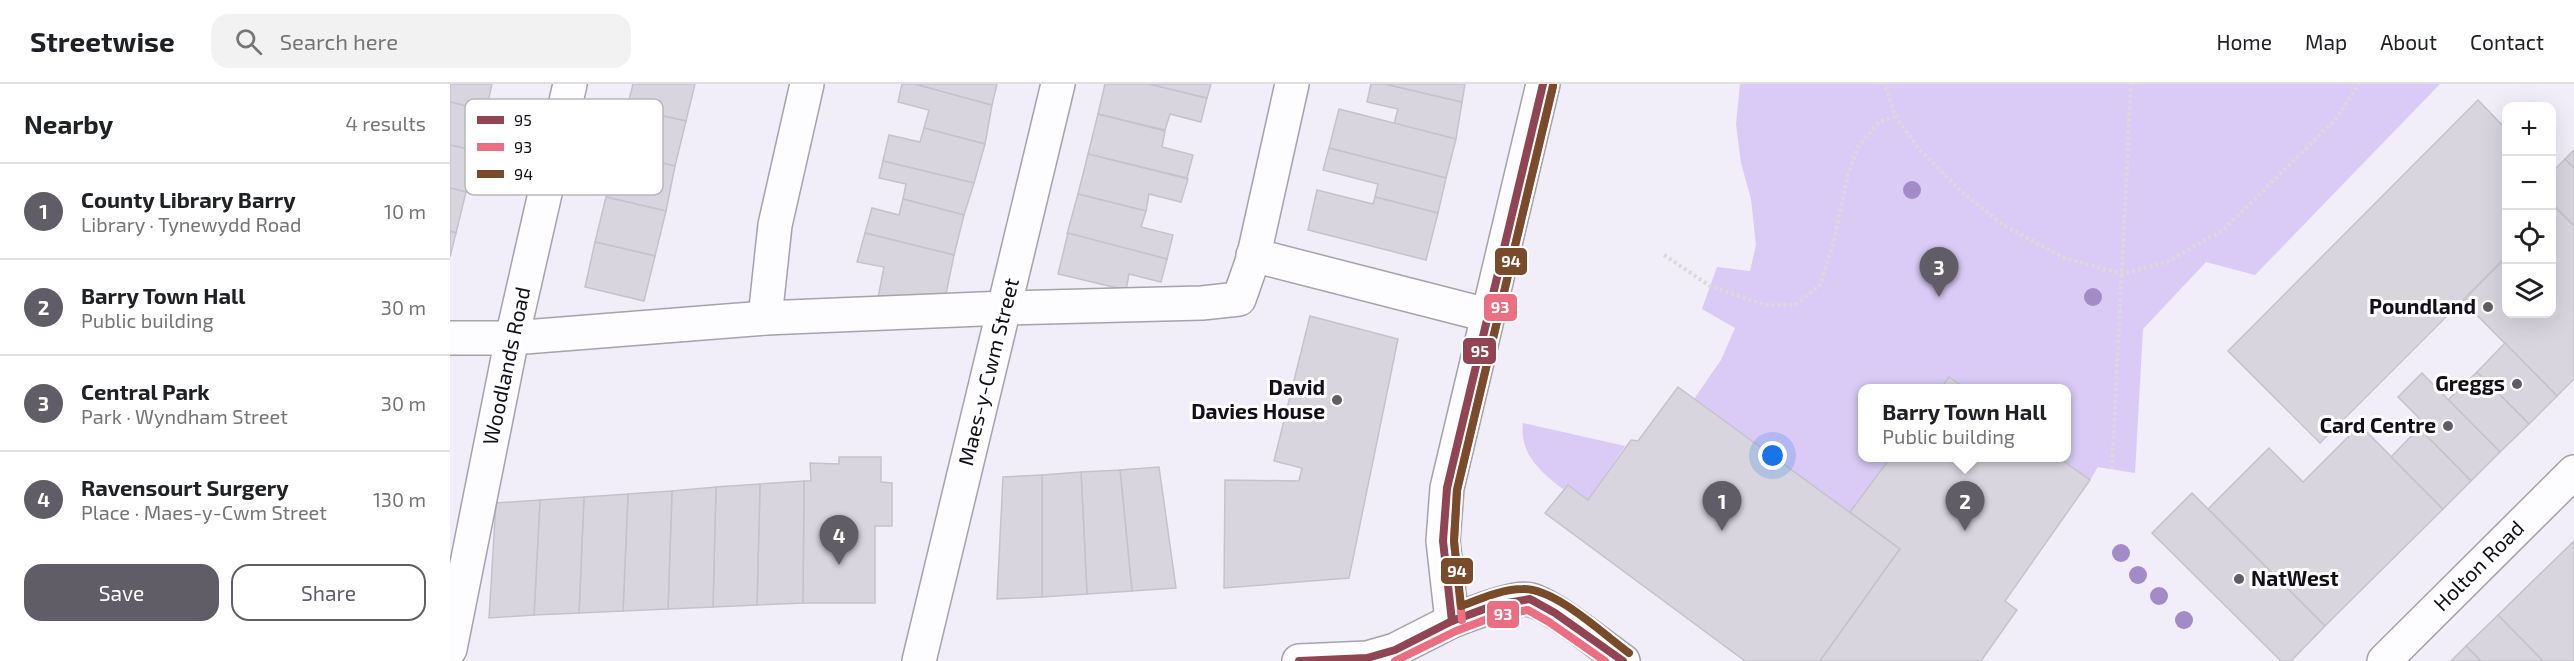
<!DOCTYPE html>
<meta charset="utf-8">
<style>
:root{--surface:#fff;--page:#f2f2f2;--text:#202124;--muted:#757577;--line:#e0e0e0;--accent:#605d67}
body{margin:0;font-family:"Exo 2",sans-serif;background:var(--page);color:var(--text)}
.controls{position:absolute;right:18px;top:18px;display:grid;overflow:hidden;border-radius:12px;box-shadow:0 6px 24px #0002}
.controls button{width:54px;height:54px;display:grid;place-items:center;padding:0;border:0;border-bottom:2px solid var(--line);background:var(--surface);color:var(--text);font:30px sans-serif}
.you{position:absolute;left:1323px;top:372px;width:21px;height:21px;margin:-15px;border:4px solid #fff;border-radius:50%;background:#1a73e8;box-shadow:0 0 0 9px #1a73e833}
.badge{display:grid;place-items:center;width:39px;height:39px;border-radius:50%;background:var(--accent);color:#fff;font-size:20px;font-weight:700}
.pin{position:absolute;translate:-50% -50px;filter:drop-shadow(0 2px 3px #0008)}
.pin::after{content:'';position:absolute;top:32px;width:21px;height:18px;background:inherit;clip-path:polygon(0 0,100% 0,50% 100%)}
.popup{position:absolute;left:1408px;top:300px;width:213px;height:78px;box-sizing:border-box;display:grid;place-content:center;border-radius:12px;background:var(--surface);filter:drop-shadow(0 2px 4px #0005);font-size:20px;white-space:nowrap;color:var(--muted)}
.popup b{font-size:22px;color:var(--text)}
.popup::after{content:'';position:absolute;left:50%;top:100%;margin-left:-12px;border:12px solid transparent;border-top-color:var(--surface)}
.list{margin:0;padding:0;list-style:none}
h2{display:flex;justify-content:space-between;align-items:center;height:78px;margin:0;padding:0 24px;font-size:26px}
h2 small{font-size:20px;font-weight:400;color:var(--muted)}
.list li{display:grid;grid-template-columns:39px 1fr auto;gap:18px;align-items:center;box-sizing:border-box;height:96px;padding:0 24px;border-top:2px solid var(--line)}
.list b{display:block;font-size:22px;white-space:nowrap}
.list p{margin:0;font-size:20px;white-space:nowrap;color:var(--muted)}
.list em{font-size:20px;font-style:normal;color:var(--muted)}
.actions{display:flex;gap:12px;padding:18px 24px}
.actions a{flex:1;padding:14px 0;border:2px solid var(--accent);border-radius:18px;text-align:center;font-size:21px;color:var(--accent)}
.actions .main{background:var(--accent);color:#fff}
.icon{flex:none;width:33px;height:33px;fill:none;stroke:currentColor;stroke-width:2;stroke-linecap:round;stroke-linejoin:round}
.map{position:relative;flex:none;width:2124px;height:577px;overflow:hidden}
header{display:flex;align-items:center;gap:36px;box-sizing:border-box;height:84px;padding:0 30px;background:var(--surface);border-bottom:2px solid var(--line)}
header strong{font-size:28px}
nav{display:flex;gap:33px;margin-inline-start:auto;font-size:21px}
.search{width:420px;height:54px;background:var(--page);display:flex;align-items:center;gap:15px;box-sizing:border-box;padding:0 21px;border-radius:18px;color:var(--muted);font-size:22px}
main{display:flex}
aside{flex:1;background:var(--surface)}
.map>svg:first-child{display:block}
</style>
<header>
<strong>Streetwise</strong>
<div class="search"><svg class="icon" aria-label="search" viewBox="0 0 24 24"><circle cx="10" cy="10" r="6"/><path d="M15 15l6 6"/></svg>Search here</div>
<nav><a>Home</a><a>Map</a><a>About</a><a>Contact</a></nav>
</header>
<main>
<aside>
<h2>Nearby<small>4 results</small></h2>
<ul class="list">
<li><span class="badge">1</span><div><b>County Library Barry</b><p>Library · Tynewydd Road</p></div><em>10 m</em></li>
<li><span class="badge">2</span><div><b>Barry Town Hall</b><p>Public building</p></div><em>30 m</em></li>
<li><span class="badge">3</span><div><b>Central Park</b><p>Park · Wyndham Street</p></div><em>30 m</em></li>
<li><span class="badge">4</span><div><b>Ravensourt Surgery</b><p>Place · Maes-y-Cwm Street</p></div><em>130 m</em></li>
</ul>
<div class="actions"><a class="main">Save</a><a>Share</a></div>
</aside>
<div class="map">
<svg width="2124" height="577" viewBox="0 0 2124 577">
<rect width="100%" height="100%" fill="#f1edf9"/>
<!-- green -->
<g fill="#d9cbf6">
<path d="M1290,0H1990L1805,191L1756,178L1693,245L1685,389L1648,383L1640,396L1609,374H1617V304H1515L1499,293L1491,304H1413V374H1440L1400,428L1244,315L1271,276L1285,244L1252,225L1267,183L1300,187L1306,161L1301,115L1291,79L1286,40Z"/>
<path d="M1073,339L1175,362L1138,416L1118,401L1114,406C1092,389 1069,370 1073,339Z"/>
</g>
<!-- building -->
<g fill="#d8d5df" stroke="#c6c2cd" stroke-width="1.5">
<path d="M0,0H42L36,27L0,18Z"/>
<path d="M183,0H245L236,37L177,24Z"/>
<path d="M452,0H465L542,21L535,60L474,44L479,26L448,18Z"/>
<path d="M465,0H547L542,21Z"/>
<path d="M655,0H699L757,14L751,38L720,30L715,46L648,30Z"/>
<path d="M699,0H761L757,14Z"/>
<path d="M921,0H935L1012,18L1006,55L944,40L948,25L917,18Z"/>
<path d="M935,0H1015L1012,18Z"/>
<path d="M2028,16L2056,45V173L1870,359L1778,267Z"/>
<path d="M0,18L36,27L26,67L0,61Z"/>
<path d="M177,24L236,37L225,82L166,68Z"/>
<path d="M889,25L1006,55L996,94L879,64Z"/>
<path d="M648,30L715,47L712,63L743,71L737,94L638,70Z"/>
<path d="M474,44L535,60L524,99L433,77L439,51L470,58Z"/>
<path d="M0,61L26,67L16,108L0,104Z"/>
<path d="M879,64L996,94L988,129L925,113L928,100L873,86Z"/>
<path d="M2124,66V84L2115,75Z"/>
<path d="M166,68L225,82L216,127L156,113Z"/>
<path d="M638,70L738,95L731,118L699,110L696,127L628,110Z"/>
<path d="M2115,75L2124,84V142L2102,119V88Z"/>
<path d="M433,77L524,99L514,131L453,115L456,100L429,94Z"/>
<path d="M0,104L16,108L6,149L0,147Z"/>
<path d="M867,106L923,120L925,113L988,129L976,176L858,146Z"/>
<path d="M628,110L696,127L691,143L723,151L717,175L617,150Z"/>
<path d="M156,113L216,127L205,172L145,158Z"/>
<path d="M453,115L514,131L504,171L415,149L422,124L449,131Z"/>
<path d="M2106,124L2124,142V295L2107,312L2013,217L2056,173V230H2102V128Z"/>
<path d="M0,147L6,149L0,173Z"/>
<path d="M415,149L504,171L495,215L427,219L434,183L407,178Z"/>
<path d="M618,149L717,175L711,198L679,190L676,206L608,190Z"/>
<path d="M145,158L205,172L194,217L135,203Z"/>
<path d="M860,232L948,255L899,494L774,504L775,396L849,397L852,384L824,377Z"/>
<path d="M2055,259L2107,312L2079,340L2027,288Z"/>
<path d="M2027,288L2079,340L2050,368L1998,316Z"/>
<path d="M1972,289L2050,368L2021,397L1969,344L1974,339L1948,313Z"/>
<path d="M1499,293L1515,304H1491Z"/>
<path d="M1228,303L1450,465L1370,577H1295L1095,429L1118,401L1138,416L1181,356L1188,357Z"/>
<path d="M1910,341L1993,425L1875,542L1758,425L1819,364L1853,398Z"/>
<path d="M1969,344L2021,397L1993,425L1941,373Z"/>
<path d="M389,373H431V398L442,399V442H425V519H353L354,397H361L360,379L389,380Z"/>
<path d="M1440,374H1609L1640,396L1555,517L1567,526L1531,577H1370L1450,465L1400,428Z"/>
<path d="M709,383L726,504L682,507L670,386Z"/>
<path d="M670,386L682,507L637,510L631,388Z"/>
<path d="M631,388L637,510L592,513V391Z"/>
<path d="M592,391V513L547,515L553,393Z"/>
<path d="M354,397L353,519L307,521L310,400Z"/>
<path d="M310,400L307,521L263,523L266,403Z"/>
<path d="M266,403L263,523L218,525L222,407Z"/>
<path d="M222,407L218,525L173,527L178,410Z"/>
<path d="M1742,409L1875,542L1841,577H1831L1702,449Z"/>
<path d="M178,410L173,527L129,529L134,413Z"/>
<path d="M134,413L129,529L84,531L90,416Z"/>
<path d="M90,416L84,531L39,534L46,419Z"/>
<path d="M2124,457V577H2093L2048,531Z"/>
<path d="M2048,531L2093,577H2031L2016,562Z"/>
<path d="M2016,562L2031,577H2001Z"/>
</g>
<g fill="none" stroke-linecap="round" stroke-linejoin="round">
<defs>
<g id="minor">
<path d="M357,0L325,141L315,234L555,224L752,219L789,215L803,175L842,0"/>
<path d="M803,171L1037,231"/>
<path d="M0,254H62L315,234"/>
<path d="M0,565L62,254L120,0"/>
<path d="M469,577L608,0"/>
<path d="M849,577L917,574L945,566L1002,537"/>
<path d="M1934,577L2124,388"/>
</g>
<path id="major" d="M1093,0L997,404L993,457L1002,537C1019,531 1065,511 1081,516C1102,521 1153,563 1173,577"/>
</defs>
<!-- minor casing -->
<use href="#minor" stroke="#a5a2ac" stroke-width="36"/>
<!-- major casing -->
<use href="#major" stroke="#a5a2ac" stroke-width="36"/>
<!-- path -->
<g stroke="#dad9dc" stroke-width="4" stroke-dasharray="3 3" stroke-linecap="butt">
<path d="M1445,32L1469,65L1511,107L1553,141L1615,174L1672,190L1717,178L1773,146L1885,36L1909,0"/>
<path d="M1214,171L1260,202L1315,221H1345L1370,201L1384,157L1398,90L1408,63L1429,38L1445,32L1435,0"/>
<path d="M1662,385L1681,0"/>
</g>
<!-- minor -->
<use href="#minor" stroke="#fdfcfe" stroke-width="33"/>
<!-- major -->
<use href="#major" stroke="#fdfcfe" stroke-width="33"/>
<defs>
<g id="bus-1">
<path d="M1002,537L993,457L997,404L1093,0"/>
<path d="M849,577L917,574L945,566L1002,537L1045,521L1080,515L1105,529L1173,577"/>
</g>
<g id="bus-2">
<path d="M1012,536L1004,457L1007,406L1103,2"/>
<path d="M945,577L1006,547L1048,531L1078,526L1099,538L1155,577"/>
</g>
<path id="bus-3" d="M1103,2L1007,406L1004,457L1011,522C1030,515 1052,505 1073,505C1105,504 1153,550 1179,569"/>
</defs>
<!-- bus-1 casing -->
<use href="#bus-1" stroke="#fff" stroke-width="12"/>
<!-- bus-2 casing -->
<use href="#bus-2" stroke="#fff" stroke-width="12"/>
<!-- bus-3 casing -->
<use href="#bus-3" stroke="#fff" stroke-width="12"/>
<!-- bus-1 -->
<use href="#bus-1" stroke="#914451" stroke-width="8"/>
<!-- bus-2 -->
<use href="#bus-2" stroke="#eb6e82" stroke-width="8"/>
<!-- bus-3 -->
<use href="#bus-3" stroke="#7a4b2a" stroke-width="8"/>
</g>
<!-- trees -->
<g fill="#a38bc8">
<circle cx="1462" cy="106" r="9"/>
<circle cx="1643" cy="213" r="9"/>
<circle cx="1671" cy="469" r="9"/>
<circle cx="1688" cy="491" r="9"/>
<circle cx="1709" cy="512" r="9"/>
<circle cx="1734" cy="536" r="9"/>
</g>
<!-- markers -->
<g fill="#605d67" stroke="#fff" stroke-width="2">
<circle cx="2038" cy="223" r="6"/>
<circle cx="2067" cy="300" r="6"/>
<circle cx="887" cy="316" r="6"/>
<circle cx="1998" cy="342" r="6"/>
<circle cx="1789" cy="495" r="6"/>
</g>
<g text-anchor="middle" stroke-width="6" stroke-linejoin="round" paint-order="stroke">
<!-- poi labels -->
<g font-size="21" font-weight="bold" fill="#120f18" stroke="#fff" text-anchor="end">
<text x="2026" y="230">Poundland</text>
<text x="2055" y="307">Greggs</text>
<text x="875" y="311">David<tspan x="875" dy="24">Davies House</tspan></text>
<text x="1986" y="349">Card Centre</text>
<text x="1801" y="502" text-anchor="start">NatWest</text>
</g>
<!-- street labels -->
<g font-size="21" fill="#120f18" stroke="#fff">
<text transform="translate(57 282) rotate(-78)" y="7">Woodlands Road</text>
<text transform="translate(539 288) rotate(-76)" y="7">Maes-y-Cwm Street</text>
<text transform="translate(2029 482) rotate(-45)" y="7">Holton Road</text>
</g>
</g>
<!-- legend -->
<rect x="15" y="15" width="198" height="96" rx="9" fill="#fff" stroke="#b8b7ba" stroke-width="1.5"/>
<rect x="27" y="32" width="27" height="8" fill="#914451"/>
<rect x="27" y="59" width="27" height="8" fill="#eb6e82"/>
<rect x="27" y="86" width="27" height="8" fill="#7a4b2a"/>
<g font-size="16" fill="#120f18">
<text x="64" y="42">95</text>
<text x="64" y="69">93</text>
<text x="64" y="96">94</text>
</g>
<g stroke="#fff" stroke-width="2">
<rect x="1044" y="163" width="34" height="29" rx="6" fill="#7a4b2a"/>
<rect x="1033" y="209" width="35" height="29" rx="6" fill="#eb6e82"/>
<rect x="1012" y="253" width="35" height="28" rx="6" fill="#914451"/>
<rect x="990" y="473" width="34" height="28" rx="6" fill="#7a4b2a"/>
<rect x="1036" y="516" width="34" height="29" rx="6" fill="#eb6e82"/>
</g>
<g font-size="16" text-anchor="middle" font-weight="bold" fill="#fff">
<text x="1061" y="183">94</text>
<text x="1050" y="229">93</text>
<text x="1030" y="273">95</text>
<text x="1007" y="493">94</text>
<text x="1053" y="536">93</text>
</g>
</svg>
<div class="controls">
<button>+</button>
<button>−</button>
<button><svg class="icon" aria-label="locate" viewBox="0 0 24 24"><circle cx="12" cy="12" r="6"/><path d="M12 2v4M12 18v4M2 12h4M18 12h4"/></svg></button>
<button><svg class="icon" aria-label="layers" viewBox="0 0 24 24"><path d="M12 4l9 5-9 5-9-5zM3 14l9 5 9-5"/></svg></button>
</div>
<div class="you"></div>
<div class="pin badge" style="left:1272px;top:447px">1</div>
<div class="pin badge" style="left:1515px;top:447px">2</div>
<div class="popup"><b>Barry Town Hall</b>Public building</div>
<div class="pin badge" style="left:1489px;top:213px">3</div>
<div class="pin badge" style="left:389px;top:481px">4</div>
</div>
</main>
